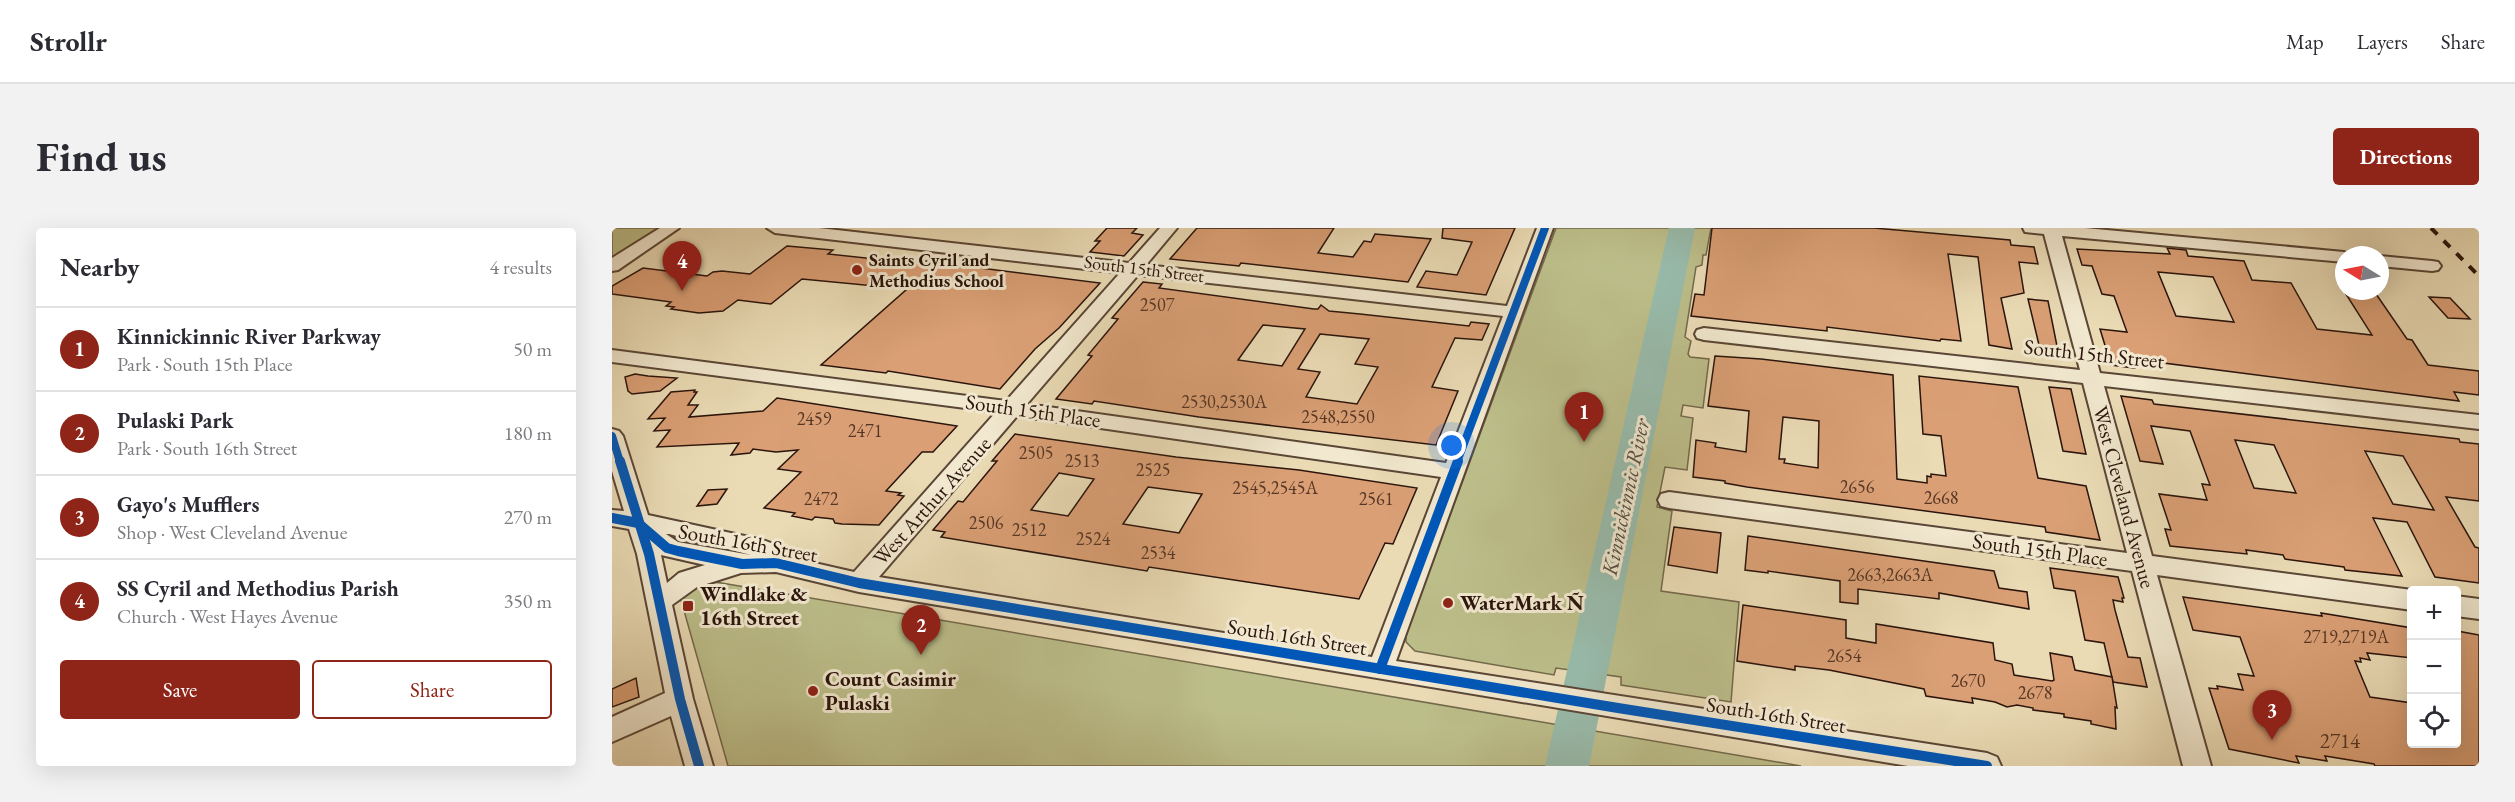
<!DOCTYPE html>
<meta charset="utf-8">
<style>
:root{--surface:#fff;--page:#f2f2f3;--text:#2b2b33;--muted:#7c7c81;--line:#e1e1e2;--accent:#8f2418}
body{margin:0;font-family:"EB Garamond",serif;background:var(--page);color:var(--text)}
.controls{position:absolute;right:18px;bottom:18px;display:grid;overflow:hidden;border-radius:6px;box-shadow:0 6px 24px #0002}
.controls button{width:54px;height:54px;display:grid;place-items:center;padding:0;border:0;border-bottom:2px solid var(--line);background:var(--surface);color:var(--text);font:30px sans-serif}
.compass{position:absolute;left:1723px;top:18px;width:54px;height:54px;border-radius:50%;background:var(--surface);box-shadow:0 6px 24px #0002;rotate:280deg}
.you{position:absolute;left:840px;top:218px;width:21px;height:21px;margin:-15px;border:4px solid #fff;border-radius:50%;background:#1a73e8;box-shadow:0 0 0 9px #1a73e833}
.badge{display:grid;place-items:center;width:39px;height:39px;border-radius:50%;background:var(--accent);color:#fff;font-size:20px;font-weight:700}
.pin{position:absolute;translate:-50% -50px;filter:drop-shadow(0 2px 3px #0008)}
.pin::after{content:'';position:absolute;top:32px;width:21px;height:18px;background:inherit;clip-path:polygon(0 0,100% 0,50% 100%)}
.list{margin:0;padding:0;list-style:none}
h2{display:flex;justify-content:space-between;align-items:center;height:78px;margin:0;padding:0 24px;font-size:26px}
h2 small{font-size:20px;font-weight:400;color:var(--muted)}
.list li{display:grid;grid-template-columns:39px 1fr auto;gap:18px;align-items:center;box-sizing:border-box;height:84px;padding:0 24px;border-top:2px solid var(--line)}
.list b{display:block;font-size:22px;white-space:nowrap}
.list p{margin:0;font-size:20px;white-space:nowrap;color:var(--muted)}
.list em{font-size:20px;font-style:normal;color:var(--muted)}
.actions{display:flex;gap:12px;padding:18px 24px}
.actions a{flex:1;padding:14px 0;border:2px solid var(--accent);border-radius:6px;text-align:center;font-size:21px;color:var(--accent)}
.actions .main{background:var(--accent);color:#fff}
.icon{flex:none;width:33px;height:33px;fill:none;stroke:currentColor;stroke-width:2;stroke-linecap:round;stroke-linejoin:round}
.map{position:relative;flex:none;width:1867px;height:538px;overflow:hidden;border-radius:6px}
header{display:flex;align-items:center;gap:36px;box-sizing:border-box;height:84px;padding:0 30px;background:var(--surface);border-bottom:2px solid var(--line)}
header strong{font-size:28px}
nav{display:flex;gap:33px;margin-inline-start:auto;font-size:21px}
.intro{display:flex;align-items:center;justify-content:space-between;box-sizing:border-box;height:144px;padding:0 36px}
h1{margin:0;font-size:42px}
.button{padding:15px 27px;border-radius:6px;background:var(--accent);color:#fff;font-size:21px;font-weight:700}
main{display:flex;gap:36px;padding:0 36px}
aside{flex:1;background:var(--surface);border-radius:6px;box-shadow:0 6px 24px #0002}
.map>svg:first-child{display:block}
</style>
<header>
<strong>Strollr</strong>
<nav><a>Map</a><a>Layers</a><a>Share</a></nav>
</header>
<div class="intro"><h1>Find us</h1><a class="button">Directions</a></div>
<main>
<aside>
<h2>Nearby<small>4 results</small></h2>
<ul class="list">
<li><span class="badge">1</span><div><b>Kinnickinnic River Parkway</b><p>Park · South 15th Place</p></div><em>50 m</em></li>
<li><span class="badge">2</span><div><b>Pulaski Park</b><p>Park · South 16th Street</p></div><em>180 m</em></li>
<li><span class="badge">3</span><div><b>Gayo's Mufflers</b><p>Shop · West Cleveland Avenue</p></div><em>270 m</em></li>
<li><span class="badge">4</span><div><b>SS Cyril and Methodius Parish</b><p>Church · West Hayes Avenue</p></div><em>350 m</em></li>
</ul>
<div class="actions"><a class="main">Save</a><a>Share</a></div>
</aside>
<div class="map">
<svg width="1867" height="538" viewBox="0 0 1867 538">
<rect width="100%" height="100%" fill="#eadbb5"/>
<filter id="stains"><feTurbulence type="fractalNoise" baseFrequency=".00333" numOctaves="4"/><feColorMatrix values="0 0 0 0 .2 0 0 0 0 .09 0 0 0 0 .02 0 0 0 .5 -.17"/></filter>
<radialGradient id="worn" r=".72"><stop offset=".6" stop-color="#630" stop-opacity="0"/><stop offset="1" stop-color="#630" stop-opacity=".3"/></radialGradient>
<!-- green -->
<g fill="#bcbe8a" stroke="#73694b" stroke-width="1.5">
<path d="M0,0H47L0,31Z"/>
<path d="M944,0H1099L1094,27H1091L1090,37L1084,39L1073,109L1079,113L1076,126L1078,129L1097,131L1091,180L1071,177L1069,188L1081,190L1075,242L1053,239L1045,279L1060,283L1049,363L1127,374L1119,474L1009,457V449L944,440L942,447L803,423L794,414V407Z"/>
<path d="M98,353L1189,538H116L69,372L75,361Z"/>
</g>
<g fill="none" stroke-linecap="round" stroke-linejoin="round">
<!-- river -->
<path fill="#98bbab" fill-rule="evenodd" d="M1057,0H1083L977,538H933Z"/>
</g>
<!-- building -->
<g fill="#da9f75" stroke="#2a140c" stroke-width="1.5" fill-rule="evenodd">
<path d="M495,0H525L520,5L531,7L512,28L478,24L488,13H483Z"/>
<path d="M585,0H722L706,25L741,29L752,13L759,14L763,6L819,11L796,54L629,35L627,38L558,31Z"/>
<path d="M831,0H903L874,67L805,59L814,43L845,47L860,14L830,10Z"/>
<path d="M1100,0H1262L1398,12L1399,17L1422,19L1426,36L1407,34L1412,65L1389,70L1400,121L1377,117L1366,29L1336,26L1349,113L1329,111L1328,113L1215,99V103L1079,88L1083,66L1092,67Z"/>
<path d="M175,18L221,22L216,26L301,35L305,32L488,55L447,100L423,121L388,161L276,143L274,145L209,137L295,61L190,51L159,76L126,72L111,83L87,85L59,81L62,79L54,78L59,74L0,66V58L31,40L95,48L101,44L110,43L138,46Z"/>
<path d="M1555,20L1574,22L1576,28L1632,33L1640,52L1679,55L1705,101L1760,107L1732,63H1762L1795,111L1800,112L1816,137L1867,143V167L1842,164L1847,173L1520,131L1523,140L1499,137L1488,101L1515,104L1502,68L1490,66L1480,38L1470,37L1465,21L1558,26ZM1546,44L1601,49L1622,94L1564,88Z"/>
<path d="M531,54L550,56L547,60L702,81H706L709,77L717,83L748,86L857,98L859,94L877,96L870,112L843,110L820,159L846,163L824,217L587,189L482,173L480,176L444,171L480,128L476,127L506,91L500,90ZM651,97L693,101L670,138L626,132ZM708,106L757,111L743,136L766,139L745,176L694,169L708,144L686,141Z"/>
<path d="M1817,69L1838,70L1858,91L1836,90Z"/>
<path d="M1416,71L1436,73L1446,123L1428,121Z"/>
<path d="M1103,128L1149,131L1281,147L1285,251L1315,255V248L1319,249V246L1334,248L1329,208L1311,206L1307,148L1406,159L1426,250L1474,258L1488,312L1434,304L1433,299L1135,259L1113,255V253L1081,249L1084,212L1104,215L1103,219L1134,224L1137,183L1096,178ZM1171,189L1207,193L1206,240L1172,235L1173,231H1167Z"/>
<path d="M23,146L36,148L65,150L48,163L20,166L16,163L13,149Z"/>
<path d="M1437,159L1459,161L1474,226L1451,223Z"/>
<path d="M83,162L82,164H85L76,177H86L77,189L151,183L165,170L345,198L321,224H310L274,263L289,265L286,267L292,268L267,297L230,296L223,295L221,291L203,289L200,292L180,288L183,285L152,280L189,244L166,241L186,222L164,224L141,221L138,225L119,227L127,215L45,219L58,202L42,203L53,190L36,191L59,164Z"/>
<path d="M1509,168L1540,172L1542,176L1847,211L1848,214L1867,216V273L1834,269L1863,319L1867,320V355L1823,349L1795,294L1761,290L1790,348L1733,342L1732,339L1673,331L1671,327L1634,322L1635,326L1558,318L1553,301L1559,302L1547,266L1595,272L1590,256L1598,257L1578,203L1539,198L1551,236L1528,233ZM1623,212L1662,217L1684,265L1642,260ZM1753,223L1791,228L1822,282L1781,276Z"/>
<path d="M403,206L564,229L687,242L805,260L781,316L773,315L747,371L537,339L535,343L329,309L333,304L321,302L346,273L351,274L385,233H380ZM447,245L482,251L456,288L419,282ZM536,259L590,266L567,305L511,296Z"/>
<path d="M115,261L105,276L85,278L96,262Z"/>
<path d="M1062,299L1109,305L1105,345L1056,337Z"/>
<path d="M1136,308L1382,343L1387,360L1415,364L1417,381L1327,365V371L1246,361V376L1228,374V353L1156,343V345L1133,342Z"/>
<path d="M1438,340L1506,349L1512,370H1510L1511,374L1501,372L1503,382L1516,429L1528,430L1535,459L1501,454L1492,415L1473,412L1463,363L1442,360Z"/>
<path d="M1571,369L1710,388L1709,385L1800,400V430L1755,425L1758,432L1748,430L1749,434L1743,433L1758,469L1800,475V516H1845V403L1867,407V538H1763L1762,536L1713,528L1715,533L1684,528L1687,535L1617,521L1597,460L1606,461L1605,458L1631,462L1626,446L1642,448L1628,409L1581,402Z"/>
<path d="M1131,377L1234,392V410L1264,415V396L1381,415L1383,432L1400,436L1402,447L1440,453L1442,452L1438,425L1460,429L1463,442L1500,449L1505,480L1503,479L1504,501L1479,496V493L1452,489V486L1421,482V480L1405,477L1395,479L1383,474L1360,470L1361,475L1314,468L1312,461L1217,442L1183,438V442L1125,433Z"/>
<path d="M24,450L27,469L0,479V461Z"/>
</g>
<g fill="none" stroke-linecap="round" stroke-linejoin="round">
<defs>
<g id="minor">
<path d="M48,0H67L6,42L0,43V30Z"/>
<path d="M155,0H207L517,35L548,0H565L534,37L895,78L925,0H941L784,433L1375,525L1385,529L1389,538H1296L247,364L164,344L129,345L85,359L60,377L81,471L101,538H73L59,488L0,514V489L53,465L25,326L17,301L0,298V282L12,283L0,243V201L7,203L11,208L36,287L151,312L159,315L172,328L242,344L384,184L0,134V122L394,173L508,45L163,5ZM526,47L891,88L834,235L415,176ZM405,188L829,249L760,429L267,349ZM54,306H57L139,327L66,314ZM49,327L93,337L67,345L55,355Z"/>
<path d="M1411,0H1473L1732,24L1739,27H1732V34L1450,8L1488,145L1867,187V201L1492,158L1540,328L1800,362V382L1545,347L1599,538H1571L1520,343L1057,280L1049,278L1046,272L1049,266L1057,264L1515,325L1471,155L1092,112L1085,110L1083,106L1085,102L1092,100L1468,142L1432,6L1413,4Z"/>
<path d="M1768,28L1820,33L1826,34L1829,38L1826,42L1820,43L1768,38Z"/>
<path d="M1844,368L1867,371V391L1844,388Z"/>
</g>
</defs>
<!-- minor casing -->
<use href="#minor" stroke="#5a4636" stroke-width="4"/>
<!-- minor -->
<use href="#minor" fill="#f1e8cf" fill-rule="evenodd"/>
<!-- rail -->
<path stroke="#2a140c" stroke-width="4" stroke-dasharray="9 9" stroke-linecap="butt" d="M1819,0L1867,48"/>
<defs>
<g id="cycleway-far1">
<path d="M0,208L8,234"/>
<path d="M845,234L933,0"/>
</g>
<g id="cycleway">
<path d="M8,233L37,326L68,471L87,538"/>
<path d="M0,290L26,295L55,320L66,323L130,336L164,335L247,355L1006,480L1375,538"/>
<path d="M768,441L846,233"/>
</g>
</defs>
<!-- cycleway-far1 casing -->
<use href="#cycleway-far1" stroke="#f1e8cf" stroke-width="10"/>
<!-- cycleway casing -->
<use href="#cycleway" stroke="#f1e8cf" stroke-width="14"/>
<!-- cycleway-far1 -->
<use href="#cycleway-far1" stroke="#0057b8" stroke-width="8"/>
<!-- cycleway -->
<use href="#cycleway" stroke="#0057b8" stroke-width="10"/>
</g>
<!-- markers -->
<g fill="#8f2418" stroke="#f1e8cf" stroke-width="2">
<circle cx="245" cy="42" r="6"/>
<circle cx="836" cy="375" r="6"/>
<rect x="70" y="372" width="12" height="12" rx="3"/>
<circle cx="201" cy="463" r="6"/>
</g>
<g text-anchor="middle" stroke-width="6" stroke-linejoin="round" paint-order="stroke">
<!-- far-poi labels -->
<g font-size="18" font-weight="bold" fill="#2a140c" stroke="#f1e8cf" text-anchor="start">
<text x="257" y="38">Saints Cyril and<tspan x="257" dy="21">Methodius School</tspan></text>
</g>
<!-- far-street labels -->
<g font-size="18" fill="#2a140c" stroke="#f1e8cf">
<text transform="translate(532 41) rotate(7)" y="6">South 15th Street</text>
</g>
<!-- number labels -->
<g font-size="18" fill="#563726">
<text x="545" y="83">2507</text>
<text x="612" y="180">2530,2530A</text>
<text x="726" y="195">2548,2550</text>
<text x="202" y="197">2459</text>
<text x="253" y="209">2471</text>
<text x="424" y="231">2505</text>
<text x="470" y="239">2513</text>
<text x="541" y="248">2525</text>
<text x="1245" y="265">2656</text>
<text x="663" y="266">2545,2545A</text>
<text x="1329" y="276">2668</text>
<text x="209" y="277">2472</text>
<text x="764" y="277">2561</text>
<text x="374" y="301">2506</text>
<text x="417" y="308">2512</text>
<text x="481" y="317">2524</text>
<text x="546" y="331">2534</text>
<text x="1278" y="353">2663,2663A</text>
<text x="1734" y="415">2719,2719A</text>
<text x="1232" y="434">2654</text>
<text x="1356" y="459">2670</text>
<text x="1423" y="471">2678</text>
</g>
<!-- street labels -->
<g font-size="21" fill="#2a140c" stroke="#f1e8cf">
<text transform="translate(1482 126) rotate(6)" y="7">South 15th Street</text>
<text transform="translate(421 183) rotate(8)" y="7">South 15th Place</text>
<text transform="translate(1512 269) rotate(75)" y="7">West Cleveland Avenue</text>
<text transform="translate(320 273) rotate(-48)" y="7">West Arthur Avenue</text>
<text transform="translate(136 315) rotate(10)" y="7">South 16th Street</text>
<text transform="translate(1428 322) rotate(8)" y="7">South 15th Place</text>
<text transform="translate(685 409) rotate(9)" y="7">South 16th Street</text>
<text transform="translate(1164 487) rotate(9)" y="7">South 16th Street</text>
</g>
<!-- poi labels -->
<g font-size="21" font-weight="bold" fill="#2a140c" stroke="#f1e8cf" text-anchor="start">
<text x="88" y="373">Windlake &amp;<tspan x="88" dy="24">16th Street</tspan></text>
<text x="848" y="382">WaterMark Ñ</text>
<text x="213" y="458">Count Casimir<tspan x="213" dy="24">Pulaski</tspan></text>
</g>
<!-- near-number labels -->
<g font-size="21" fill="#563726">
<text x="1728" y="520">2714</text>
</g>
<!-- water labels -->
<g font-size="22" font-style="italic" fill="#504e44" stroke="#f1e8cf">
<text transform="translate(1013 269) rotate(-78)" y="8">Kinnickinnic River</text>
</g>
</g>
<rect width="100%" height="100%" filter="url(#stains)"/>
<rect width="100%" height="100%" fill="url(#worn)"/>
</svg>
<div class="controls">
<button>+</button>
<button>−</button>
<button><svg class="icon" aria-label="locate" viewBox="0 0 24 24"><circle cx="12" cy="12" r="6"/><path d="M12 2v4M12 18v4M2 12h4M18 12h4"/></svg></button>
</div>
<svg class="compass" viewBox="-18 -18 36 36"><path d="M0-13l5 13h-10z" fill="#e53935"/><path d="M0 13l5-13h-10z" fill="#7c7c81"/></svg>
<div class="you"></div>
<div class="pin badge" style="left:972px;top:214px">1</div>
<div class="pin badge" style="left:309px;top:427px">2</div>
<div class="pin badge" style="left:1660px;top:512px">3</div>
<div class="pin badge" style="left:70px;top:63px">4</div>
</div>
</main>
